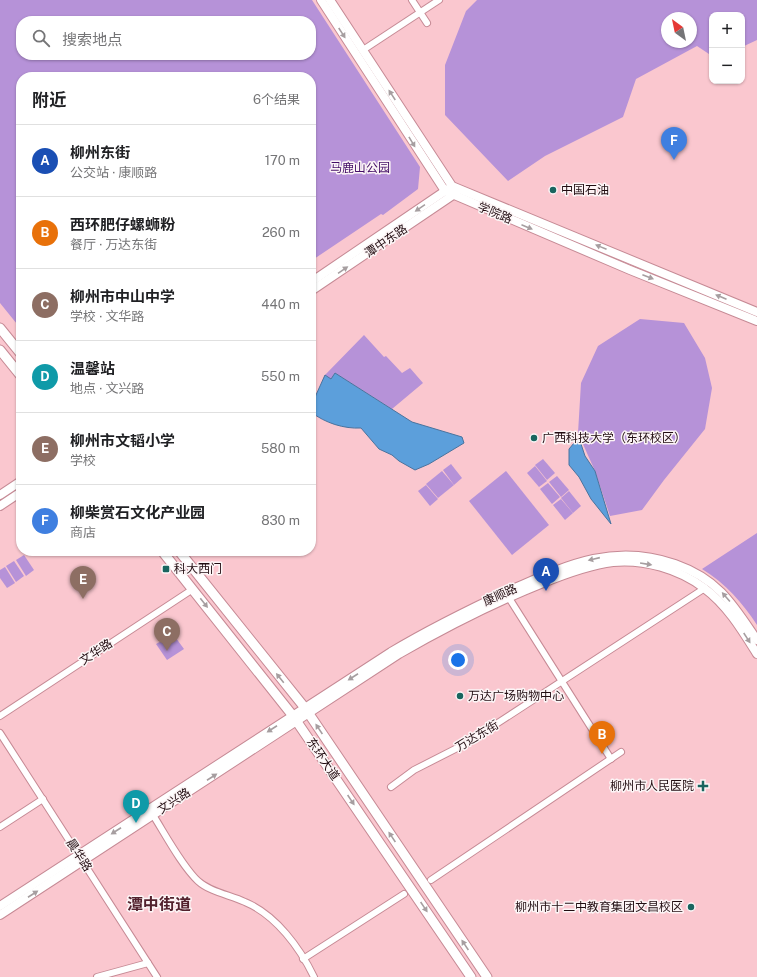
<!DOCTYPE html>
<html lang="zh">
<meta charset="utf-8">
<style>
:root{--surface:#fff;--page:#f2f2f2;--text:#202124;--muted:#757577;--line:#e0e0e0;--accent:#0b8043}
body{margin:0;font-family:"Public Sans","Noto Sans SC",sans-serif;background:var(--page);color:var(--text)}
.controls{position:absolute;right:12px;top:12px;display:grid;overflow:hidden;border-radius:8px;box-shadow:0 1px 3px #0004}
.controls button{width:36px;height:36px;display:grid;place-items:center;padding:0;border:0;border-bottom:1px solid var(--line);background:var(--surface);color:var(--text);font:20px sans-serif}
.compass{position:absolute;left:661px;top:12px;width:36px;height:36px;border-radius:50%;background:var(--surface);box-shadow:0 1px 3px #0004;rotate:327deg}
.you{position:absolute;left:458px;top:660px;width:14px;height:14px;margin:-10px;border:3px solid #fff;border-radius:50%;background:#1a73e8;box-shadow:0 0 0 6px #1a73e833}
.badge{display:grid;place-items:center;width:26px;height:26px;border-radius:50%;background:var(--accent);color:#fff;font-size:13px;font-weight:700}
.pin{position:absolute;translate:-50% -33px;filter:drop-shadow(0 1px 2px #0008)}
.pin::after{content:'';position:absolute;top:21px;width:14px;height:12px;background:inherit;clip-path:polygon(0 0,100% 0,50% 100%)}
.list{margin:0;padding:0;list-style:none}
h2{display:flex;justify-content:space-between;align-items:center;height:52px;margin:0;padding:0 16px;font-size:17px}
h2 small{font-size:13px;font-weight:400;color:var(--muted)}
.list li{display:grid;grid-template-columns:26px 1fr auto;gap:12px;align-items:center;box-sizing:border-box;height:72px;padding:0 16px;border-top:1px solid var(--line)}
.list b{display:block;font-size:15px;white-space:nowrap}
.list p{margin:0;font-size:13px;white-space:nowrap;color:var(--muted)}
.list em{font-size:13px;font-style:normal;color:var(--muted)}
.icon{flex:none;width:22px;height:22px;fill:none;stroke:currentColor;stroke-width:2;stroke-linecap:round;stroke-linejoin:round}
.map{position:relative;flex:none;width:757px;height:977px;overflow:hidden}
.search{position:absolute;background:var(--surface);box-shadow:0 1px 3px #0004;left:16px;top:16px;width:300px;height:44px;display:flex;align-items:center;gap:10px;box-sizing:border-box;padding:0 14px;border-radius:16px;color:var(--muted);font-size:15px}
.panel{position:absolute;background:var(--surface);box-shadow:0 1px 3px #0004;left:16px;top:72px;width:300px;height:484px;border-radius:16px}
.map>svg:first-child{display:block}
</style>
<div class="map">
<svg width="757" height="977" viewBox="0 0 757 977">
<rect width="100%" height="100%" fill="#fac7cf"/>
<!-- green -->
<g fill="#b692d8" fill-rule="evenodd">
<path d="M0,0H312L420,167L418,189L383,215L381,214L311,261V77H21V329L0,303ZM21,21H311V55H21Z"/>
<path d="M477,0H757V40L742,47V15H712V56L697,46L636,79L623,117L545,156L508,181L445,115V65L466,11ZM667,18H691V42H667Z"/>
<path d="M640,319L684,323L705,358L712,388L705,429L664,480L642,510L610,516L595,471L578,433L581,383L598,346Z"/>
<path d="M364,335L384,357L386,356L402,373L410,368L423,383L392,409L335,373L331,379L325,375Z"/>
<path d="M543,459L555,473L547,480L535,465Z"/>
<path d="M451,464L462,478L454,485L443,470Z"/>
<path d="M535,466L547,481L539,487L527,473Z"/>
<path d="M442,471L454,485L438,498L426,484Z"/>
<path d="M506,471L549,525L512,555L469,501Z"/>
<path d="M557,476L569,490L561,497L549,482Z"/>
<path d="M548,483L560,497L552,504L540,489Z"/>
<path d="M426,485L438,499L430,506L418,491Z"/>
<path d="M569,491L581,506L573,513L561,498Z"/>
<path d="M561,499L573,513L565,520L553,505Z"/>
<path d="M757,533V625C742,602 726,584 702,569Z"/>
<path d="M24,555L34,570L26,576L16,560Z"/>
<path d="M14,561L24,576L16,582L6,566Z"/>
<path d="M5,567L15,583L7,588L0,578V570Z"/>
<path d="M173,634L184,649L167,660L156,644L165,639L175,654L165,639Z"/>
</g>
<!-- water -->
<g fill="#5c9fdb" stroke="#4a739e">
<path d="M311,136C315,145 310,155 315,163L311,170Z"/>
<path d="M335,373L412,422L462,437L464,443L429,464L415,470L399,461L392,455L379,449L361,428C344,429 325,423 311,412V406L325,375L331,379Z"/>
<path d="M578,442L581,444L585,456L595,471L611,524L591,499L579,477L569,465V449L574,443Z"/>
</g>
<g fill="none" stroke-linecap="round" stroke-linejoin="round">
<defs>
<g id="minor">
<path d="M412,0L427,23"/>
<path d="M363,50L439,0"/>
<path d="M509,598L611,759"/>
<path d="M0,716L193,589"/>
<path d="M0,733L157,977"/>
<path d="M391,787L414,770L467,743L705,588"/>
<path d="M153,815C165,834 182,866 198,881C210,892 230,895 245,902C276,915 300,948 314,977"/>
<path d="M0,827L43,799"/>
<path d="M431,880L621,752"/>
<path d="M303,959L404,894"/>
<path d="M97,977L148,963"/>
</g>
<g id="major">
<path d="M321,0L445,191L630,270L757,321"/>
<path d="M330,0L452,186L757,312"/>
<path d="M311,282L448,189"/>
<path d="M311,291L456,193"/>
<path d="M0,495L21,481"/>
<path d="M0,506L21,492"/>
<path d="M0,906L391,652C431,628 472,608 515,588C569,564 615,543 675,564C692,570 708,579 721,592C735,606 746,624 757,640"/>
<path d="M0,915L399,654C446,627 493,603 543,583C565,574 589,565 613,562C644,559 679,569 704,588C727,605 742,630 757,654"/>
</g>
<g id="highway">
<path d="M0,328L21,354"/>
<path d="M0,350L21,376"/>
<path d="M162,551L293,716L471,977"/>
<path d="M179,551L305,708L487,977"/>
</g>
</defs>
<!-- minor casing -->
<use href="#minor" stroke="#c68a95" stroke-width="8"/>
<!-- major casing -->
<use href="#major" stroke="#c68a95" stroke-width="10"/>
<!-- highway casing -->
<use href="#highway" stroke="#c68a95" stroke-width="11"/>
<!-- minor -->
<use href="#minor" stroke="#fff" stroke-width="6"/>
<!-- major -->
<use href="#major" stroke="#fff" stroke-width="8"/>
<!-- highway -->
<use href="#highway" stroke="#fff" stroke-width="9"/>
</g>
<!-- one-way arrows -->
<defs><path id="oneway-solid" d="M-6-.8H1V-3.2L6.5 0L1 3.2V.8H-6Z"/></defs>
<g fill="#a69ea0">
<use href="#oneway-solid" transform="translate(342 33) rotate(57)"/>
<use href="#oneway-solid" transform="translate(392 95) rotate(-123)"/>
<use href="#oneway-solid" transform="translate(412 142) rotate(59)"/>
<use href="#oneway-solid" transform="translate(420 208) rotate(146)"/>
<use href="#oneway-solid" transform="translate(527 227) rotate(23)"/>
<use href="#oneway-solid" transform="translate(601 247) rotate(-158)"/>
<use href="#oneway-solid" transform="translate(343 270) rotate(-34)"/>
<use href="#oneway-solid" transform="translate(648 277) rotate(21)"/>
<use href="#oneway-solid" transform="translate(721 297) rotate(-157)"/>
<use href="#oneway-solid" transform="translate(594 559) rotate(167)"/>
<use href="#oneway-solid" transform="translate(646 564) rotate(9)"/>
<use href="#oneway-solid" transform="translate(726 597) rotate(-131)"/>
<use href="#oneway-solid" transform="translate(204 603) rotate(52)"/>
<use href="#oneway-solid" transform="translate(747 638) rotate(57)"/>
<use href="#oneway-solid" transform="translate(353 677) rotate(147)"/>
<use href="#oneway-solid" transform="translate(280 678) rotate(-129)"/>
<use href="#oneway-solid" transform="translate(272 729) rotate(147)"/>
<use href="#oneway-solid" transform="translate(319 729) rotate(-124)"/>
<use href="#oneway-solid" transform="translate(212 777) rotate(-33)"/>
<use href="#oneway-solid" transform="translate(351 800) rotate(56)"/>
<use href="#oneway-solid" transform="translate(116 831) rotate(147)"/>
<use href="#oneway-solid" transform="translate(392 837) rotate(-124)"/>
<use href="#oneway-solid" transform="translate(33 894) rotate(-33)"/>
<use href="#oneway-solid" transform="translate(424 907) rotate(56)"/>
<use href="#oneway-solid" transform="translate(465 945) rotate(-124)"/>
</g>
<!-- markers -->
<g fill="#19655f" stroke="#fcf5f6" stroke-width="1.5">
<circle cx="553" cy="190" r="4"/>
<circle cx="534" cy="438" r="4"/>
<rect x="162" y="565" width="8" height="8" rx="2"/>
<circle cx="460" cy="696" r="4"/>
<path d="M701 780h4v4h4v4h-4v4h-4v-4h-4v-4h4z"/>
<circle cx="691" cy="907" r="4"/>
</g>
<g text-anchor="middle" stroke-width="3" stroke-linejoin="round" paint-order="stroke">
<!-- park labels -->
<g font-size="12" fill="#430d66" stroke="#fcf5f6">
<text x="360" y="172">马鹿山公园</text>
</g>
<!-- poi labels -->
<g font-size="12" fill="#210c11" stroke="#fcf5f6" text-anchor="start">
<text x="561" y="194">中国石油</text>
<text x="542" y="442">广西科技大学（东环校区）</text>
<text x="174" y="573">科大西门</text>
<text x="468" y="700">万达广场购物中心</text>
<text x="694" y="790" text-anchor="end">柳州市人民医院</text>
<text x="683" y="911" text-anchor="end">柳州市十二中教育集团文昌校区</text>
</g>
<!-- street labels -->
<g font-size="12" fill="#210c11" stroke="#fcf5f6">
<text transform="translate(495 213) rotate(23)" y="4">学院路</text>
<text transform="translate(386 241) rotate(-34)" y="4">潭中东路</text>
<text transform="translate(500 595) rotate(-24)" y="4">康顺路</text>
<text transform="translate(96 652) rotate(-33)" y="4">文华路</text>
<text transform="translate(477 736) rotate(-31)" y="4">万达东街</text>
<text transform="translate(323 759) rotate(56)" y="4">东环大道</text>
<text transform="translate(174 801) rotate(-33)" y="4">文兴路</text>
<text transform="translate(79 855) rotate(57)" y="4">晨华路</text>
</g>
<!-- district labels -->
<g font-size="16" font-weight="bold" fill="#52212d" stroke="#fcf5f6">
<text x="159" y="910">潭中街道</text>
</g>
</g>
</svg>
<div class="controls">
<button>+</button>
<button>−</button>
</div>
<svg class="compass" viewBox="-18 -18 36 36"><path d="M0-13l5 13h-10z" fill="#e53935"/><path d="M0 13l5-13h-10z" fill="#757577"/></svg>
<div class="you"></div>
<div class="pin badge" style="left:546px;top:591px;background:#1a4fb4">A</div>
<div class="pin badge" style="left:602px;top:754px;background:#e8710a">B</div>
<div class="pin badge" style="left:167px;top:651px;background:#8d6e63">C</div>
<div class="pin badge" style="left:136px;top:823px;background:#0f9aa8">D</div>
<div class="pin badge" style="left:83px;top:599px;background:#8d6e63">E</div>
<div class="pin badge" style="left:674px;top:160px;background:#3f7fe0">F</div>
<div class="search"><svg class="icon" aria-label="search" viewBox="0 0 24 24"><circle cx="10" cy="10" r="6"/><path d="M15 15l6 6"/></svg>搜索地点</div>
<section class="panel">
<h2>附近<small>6个结果</small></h2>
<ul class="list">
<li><span class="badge" style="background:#1a4fb4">A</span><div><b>柳州东街</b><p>公交站 · 康顺路</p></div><em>170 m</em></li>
<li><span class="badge" style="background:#e8710a">B</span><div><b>西环肥仔螺蛳粉</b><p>餐厅 · 万达东街</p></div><em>260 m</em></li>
<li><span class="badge" style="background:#8d6e63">C</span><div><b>柳州市中山中学</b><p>学校 · 文华路</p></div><em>440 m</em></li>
<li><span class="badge" style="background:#0f9aa8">D</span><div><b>温馨站</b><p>地点 · 文兴路</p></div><em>550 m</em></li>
<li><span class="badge" style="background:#8d6e63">E</span><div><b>柳州市文韬小学</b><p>学校</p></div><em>580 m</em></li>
<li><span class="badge" style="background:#3f7fe0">F</span><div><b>柳柴赏石文化产业园</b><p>商店</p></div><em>830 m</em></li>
</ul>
</section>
</div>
